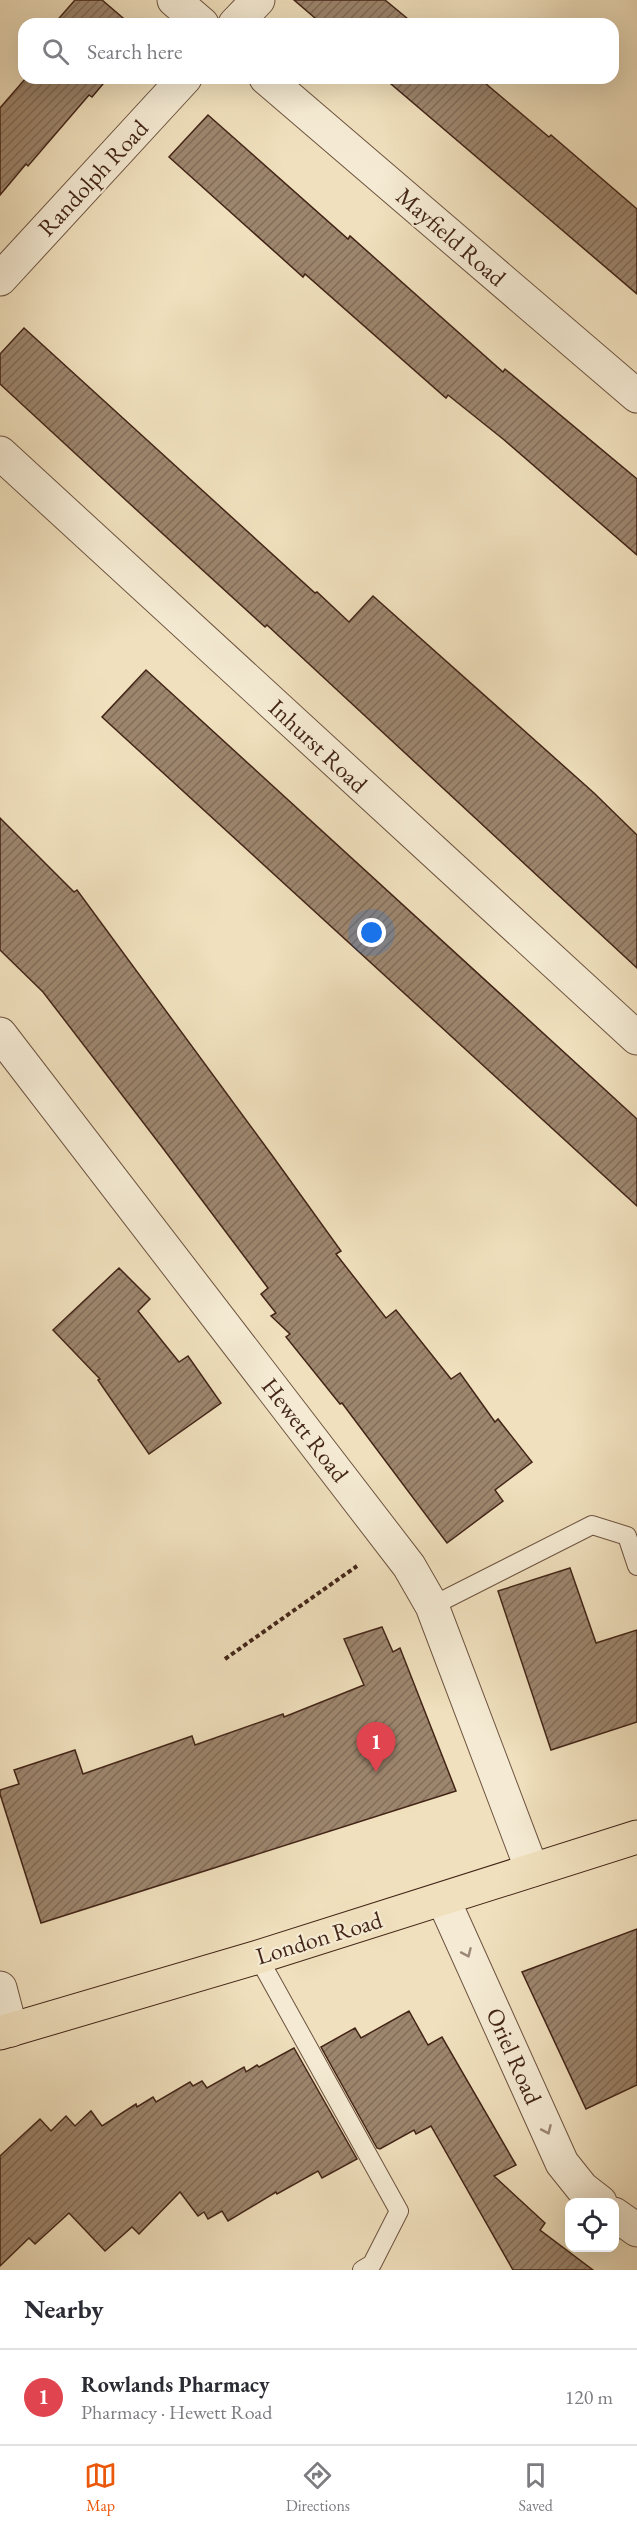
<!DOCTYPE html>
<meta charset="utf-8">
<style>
:root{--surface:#fff;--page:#f7f7f7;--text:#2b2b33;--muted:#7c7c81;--line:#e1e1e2;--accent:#ea580c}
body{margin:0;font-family:"EB Garamond",serif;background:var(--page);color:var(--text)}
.controls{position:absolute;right:18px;bottom:18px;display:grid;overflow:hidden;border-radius:12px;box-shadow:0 6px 24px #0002}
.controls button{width:54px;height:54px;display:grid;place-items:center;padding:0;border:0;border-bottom:2px solid var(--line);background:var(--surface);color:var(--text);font:30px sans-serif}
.you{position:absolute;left:372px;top:933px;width:21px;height:21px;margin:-15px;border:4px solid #fff;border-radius:50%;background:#1a73e8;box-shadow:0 0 0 9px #1a73e833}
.badge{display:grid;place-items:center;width:39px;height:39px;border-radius:50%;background:var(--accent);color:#fff;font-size:20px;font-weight:700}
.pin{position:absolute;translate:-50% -50px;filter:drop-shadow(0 2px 3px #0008)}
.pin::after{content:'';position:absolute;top:32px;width:21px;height:18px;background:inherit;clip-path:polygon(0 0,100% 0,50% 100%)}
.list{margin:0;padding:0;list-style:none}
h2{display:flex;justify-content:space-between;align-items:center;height:78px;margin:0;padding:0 24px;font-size:26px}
h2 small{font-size:20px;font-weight:400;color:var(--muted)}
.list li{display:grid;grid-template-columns:39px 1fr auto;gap:18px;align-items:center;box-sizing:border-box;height:96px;padding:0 24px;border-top:2px solid var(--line)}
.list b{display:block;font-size:22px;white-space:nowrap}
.list p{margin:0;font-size:20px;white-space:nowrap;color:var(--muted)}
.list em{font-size:20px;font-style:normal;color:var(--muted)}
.icon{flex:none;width:33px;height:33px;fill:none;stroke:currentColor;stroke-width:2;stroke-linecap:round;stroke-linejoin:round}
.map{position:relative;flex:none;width:637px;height:2270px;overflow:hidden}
.search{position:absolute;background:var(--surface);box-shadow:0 6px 24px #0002;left:18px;right:18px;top:18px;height:66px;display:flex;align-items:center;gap:15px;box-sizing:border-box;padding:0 21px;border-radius:18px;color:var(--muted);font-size:22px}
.sheet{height:174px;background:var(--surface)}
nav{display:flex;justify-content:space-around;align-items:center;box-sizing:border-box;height:84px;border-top:2px solid var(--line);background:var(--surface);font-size:16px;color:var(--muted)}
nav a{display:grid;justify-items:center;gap:3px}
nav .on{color:var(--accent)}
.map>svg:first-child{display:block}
</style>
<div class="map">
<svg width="637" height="2270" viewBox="0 0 637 2270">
<defs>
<pattern id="building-hatch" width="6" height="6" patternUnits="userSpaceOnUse" patternTransform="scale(1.5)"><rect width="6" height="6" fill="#9d866e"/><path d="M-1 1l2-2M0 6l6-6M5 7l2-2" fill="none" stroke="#826d59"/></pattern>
</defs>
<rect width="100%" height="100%" fill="#f0e0bd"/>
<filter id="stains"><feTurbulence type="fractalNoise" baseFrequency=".00333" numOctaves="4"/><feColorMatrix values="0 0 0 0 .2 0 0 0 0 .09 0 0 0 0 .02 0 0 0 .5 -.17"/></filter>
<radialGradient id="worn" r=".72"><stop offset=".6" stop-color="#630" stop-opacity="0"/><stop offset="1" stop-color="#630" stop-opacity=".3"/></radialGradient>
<!-- building -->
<g fill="url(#building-hatch)" stroke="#432518" stroke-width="1.5">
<path d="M75,0H102L130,24H54Z"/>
<path d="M294,0H385L414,24H322Z"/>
<path d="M26,78H108L92,97L89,95L28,166L26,164L0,195V108Z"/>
<path d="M384,78H479L549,137L551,135L637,209V294Z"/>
<path d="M208,115L348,239L350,236L503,372L505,369L637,479V555L503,439L448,395L446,398L305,274L303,277L169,157Z"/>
<path d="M24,328L315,593L317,592L349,622L373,596L594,793L637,835V968L267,625L265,627L129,503L0,384V354Z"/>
<path d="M146,670L637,1119V1206L102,717Z"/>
<path d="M0,818L74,892L77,890L274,1158L341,1251L336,1254L386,1318L396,1310L451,1379L460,1373L495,1422L498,1419L532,1462L495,1490L503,1501L447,1543L342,1403L340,1404L286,1337L290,1334L271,1316L276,1313L261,1294L268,1288L162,1147L43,992L0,950Z"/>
<path d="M119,1268L150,1299L138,1311L179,1362L188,1356L221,1403L149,1454L98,1380L100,1379L53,1330Z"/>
<path d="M570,1568L596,1643L637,1630V1722L551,1750L498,1591Z"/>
<path d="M382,1627L393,1652L400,1648L456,1791L41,1923L0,1794V1790L19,1784L14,1770L75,1750L83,1774L192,1736L195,1745L283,1714L284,1717L364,1685L344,1639Z"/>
<path d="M637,1929V2085L586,2109L522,1972Z"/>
<path d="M409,2011L428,2045L442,2037L516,2165L494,2176L545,2223L540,2230L593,2270H513L431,2126L416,2134L414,2130L380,2149L377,2148L321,2047L355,2028L361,2038Z"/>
<path d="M294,2048L357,2159L322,2178L318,2171L277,2194L276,2192L228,2221L222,2211L208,2219L204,2212L198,2216L180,2192L139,2234L132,2227L105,2251L69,2213L35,2244L29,2238L0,2266V2156L40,2119L51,2131L66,2116L75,2126L91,2111L102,2126L136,2104L137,2107L153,2097L156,2102L190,2082L193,2086L202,2081L207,2088L244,2067L246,2072L257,2065L259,2067Z"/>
</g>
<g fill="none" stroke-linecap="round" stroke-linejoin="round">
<defs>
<g id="service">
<path d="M432,1606L592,1525L627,1536L637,1566"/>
<path d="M258,1957L399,2211L372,2264L362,2270"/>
</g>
<g id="minor">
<path d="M174,0L202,24"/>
<path d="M235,24L258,0"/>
<path d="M266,78L637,396"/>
<path d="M0,279L185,78"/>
<path d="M0,453L637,1038"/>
<path d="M0,1034L409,1566L432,1606L532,1870"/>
<path d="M443,1899L562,2163L582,2188L600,2202"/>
<path d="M0,1988L11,2030"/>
<path d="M614,2214L637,2230"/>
</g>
<path id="primary" d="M0,2033L258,1957L637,1837"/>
</defs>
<!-- service casing -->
<use href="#service" stroke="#6e5441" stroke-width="20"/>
<!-- minor casing -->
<use href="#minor" stroke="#6e5441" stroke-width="35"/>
<!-- primary casing -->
<use href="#primary" stroke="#432518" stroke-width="35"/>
<!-- path -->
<path stroke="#432518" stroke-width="4" stroke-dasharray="4.5 3" stroke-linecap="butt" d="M225,1659L357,1566"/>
<!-- service -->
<use href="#service" stroke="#f5ebd4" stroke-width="18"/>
<!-- minor -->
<use href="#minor" stroke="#f5ebd4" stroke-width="33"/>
<!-- primary -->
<use href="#primary" stroke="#f0e0bd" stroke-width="33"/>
</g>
<!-- one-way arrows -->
<defs><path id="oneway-chevron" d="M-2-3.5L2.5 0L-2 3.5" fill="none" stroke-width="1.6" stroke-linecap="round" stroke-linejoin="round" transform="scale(1.5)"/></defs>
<g stroke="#9c8876">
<use href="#oneway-chevron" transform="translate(467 1953) rotate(66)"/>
<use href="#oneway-chevron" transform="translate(547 2130) rotate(66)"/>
</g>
<g text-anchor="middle" stroke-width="4.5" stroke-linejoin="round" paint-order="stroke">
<!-- street labels -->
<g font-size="24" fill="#432518" stroke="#f5ebd4">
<text transform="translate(93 178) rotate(-47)" y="8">Randolph Road</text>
<text transform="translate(451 237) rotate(41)" y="8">Mayfield Road</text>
<text transform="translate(318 746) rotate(43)" y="8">Inhurst Road</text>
<text transform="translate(305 1430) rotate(52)" y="8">Hewett Road</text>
<text transform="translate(319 1938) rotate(-17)" y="8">London Road</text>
<text transform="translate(514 2056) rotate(66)" y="8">Oriel Road</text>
</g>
</g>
<rect width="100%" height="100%" filter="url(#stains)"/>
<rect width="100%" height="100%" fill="url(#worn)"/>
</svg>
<div class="controls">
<button><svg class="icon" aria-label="locate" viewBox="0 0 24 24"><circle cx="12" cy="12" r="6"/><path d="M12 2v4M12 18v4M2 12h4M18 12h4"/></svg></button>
</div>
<div class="you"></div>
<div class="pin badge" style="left:376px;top:1772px;background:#e0444e">1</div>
<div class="search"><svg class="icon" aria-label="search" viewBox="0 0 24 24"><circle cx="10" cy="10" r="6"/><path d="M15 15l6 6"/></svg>Search here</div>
</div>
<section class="sheet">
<h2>Nearby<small></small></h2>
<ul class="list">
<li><span class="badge" style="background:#e0444e">1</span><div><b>Rowlands Pharmacy</b><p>Pharmacy · Hewett Road</p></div><em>120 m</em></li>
</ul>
</section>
<nav>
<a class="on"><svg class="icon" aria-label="map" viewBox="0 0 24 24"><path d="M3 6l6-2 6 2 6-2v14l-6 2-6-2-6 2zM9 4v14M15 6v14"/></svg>Map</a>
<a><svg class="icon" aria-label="directions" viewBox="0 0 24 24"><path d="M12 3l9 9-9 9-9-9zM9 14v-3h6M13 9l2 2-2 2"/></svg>Directions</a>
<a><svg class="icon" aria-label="saved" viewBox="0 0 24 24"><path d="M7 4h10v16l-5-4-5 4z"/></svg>Saved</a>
</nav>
